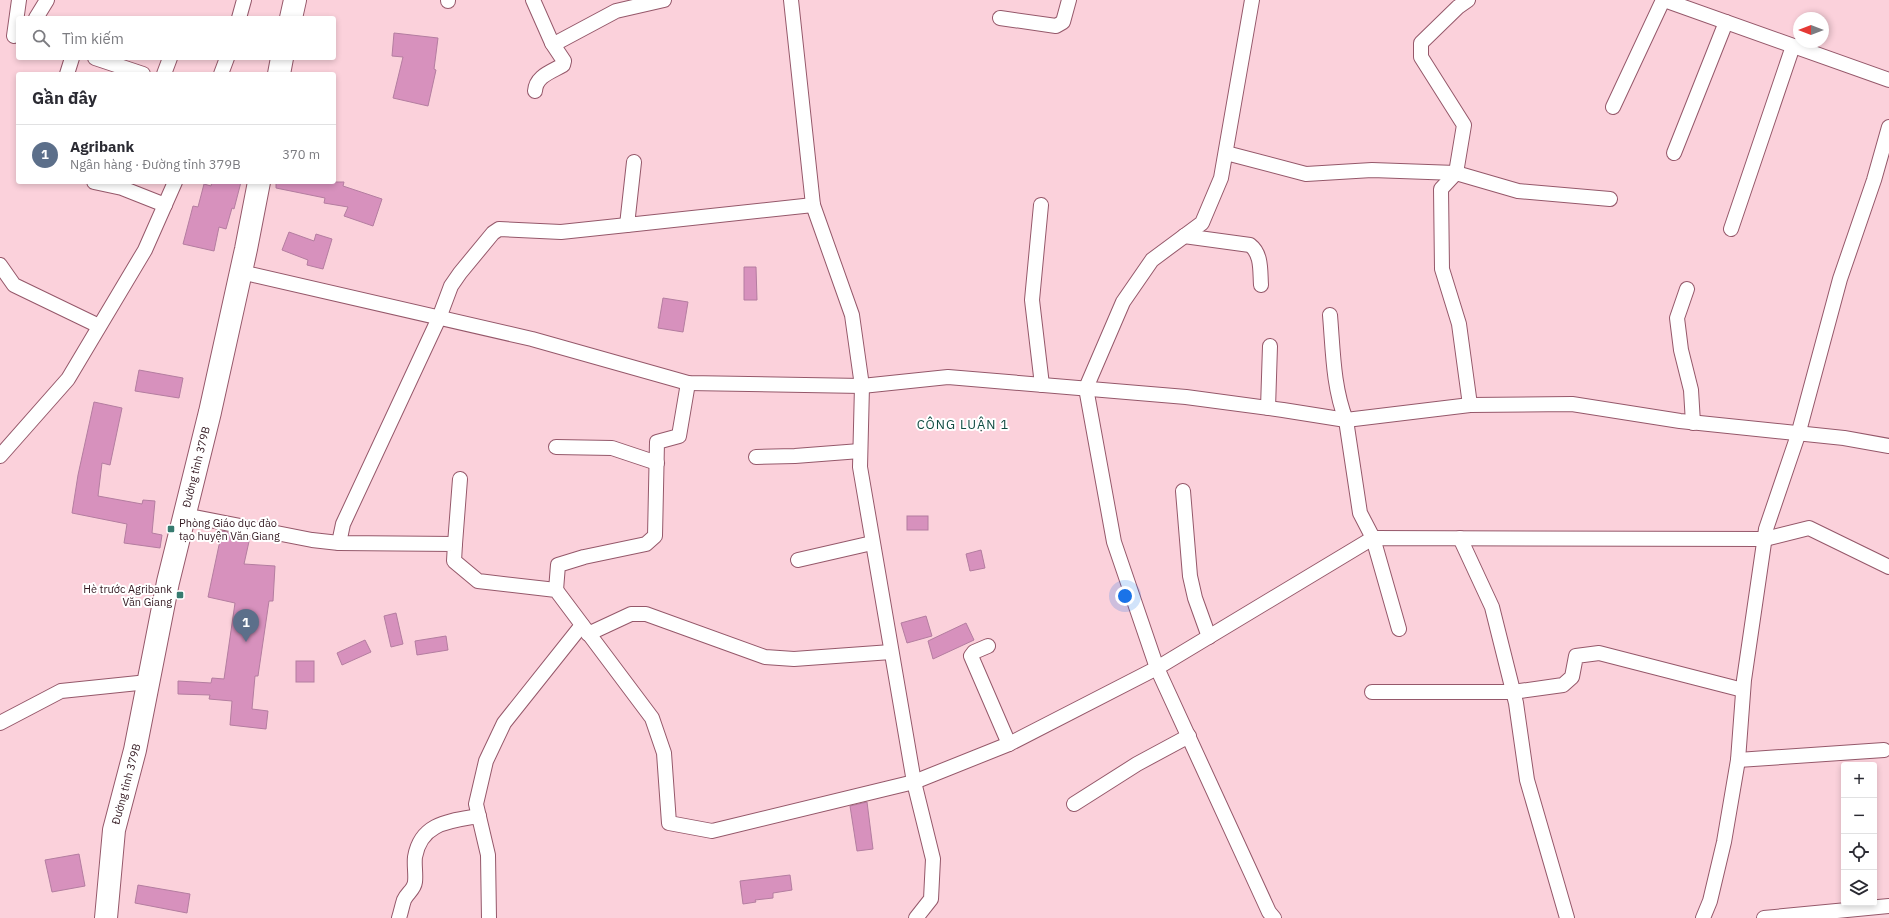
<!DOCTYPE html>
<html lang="vi">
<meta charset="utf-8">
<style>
:root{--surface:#fff;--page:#f2f2f3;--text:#2b2b33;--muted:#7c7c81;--line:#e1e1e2;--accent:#ea580c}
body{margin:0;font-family:"IBM Plex Sans",sans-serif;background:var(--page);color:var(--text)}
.controls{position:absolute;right:12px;bottom:12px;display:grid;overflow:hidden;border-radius:4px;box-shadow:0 2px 6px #0003}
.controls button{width:36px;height:36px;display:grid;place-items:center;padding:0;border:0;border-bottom:1px solid var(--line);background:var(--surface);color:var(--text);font:20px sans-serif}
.compass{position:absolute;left:1793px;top:12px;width:36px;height:36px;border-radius:50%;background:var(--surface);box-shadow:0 2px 6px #0003;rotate:270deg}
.you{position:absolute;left:1125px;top:596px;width:14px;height:14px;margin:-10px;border:3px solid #fff;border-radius:50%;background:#1a73e8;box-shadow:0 0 0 6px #1a73e833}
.badge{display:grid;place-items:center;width:26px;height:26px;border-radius:50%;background:var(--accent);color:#fff;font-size:13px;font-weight:700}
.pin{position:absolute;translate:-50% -33px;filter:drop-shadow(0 1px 2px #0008)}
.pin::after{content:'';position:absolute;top:21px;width:14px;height:12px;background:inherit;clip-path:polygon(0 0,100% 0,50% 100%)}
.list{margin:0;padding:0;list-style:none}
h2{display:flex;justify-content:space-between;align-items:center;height:52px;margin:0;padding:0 16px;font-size:17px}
h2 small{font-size:13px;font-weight:400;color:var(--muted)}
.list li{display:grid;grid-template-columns:26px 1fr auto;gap:12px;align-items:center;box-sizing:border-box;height:60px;padding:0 16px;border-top:1px solid var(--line)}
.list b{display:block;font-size:15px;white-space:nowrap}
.list p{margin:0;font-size:13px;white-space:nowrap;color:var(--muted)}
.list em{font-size:13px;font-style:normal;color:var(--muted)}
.icon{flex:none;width:22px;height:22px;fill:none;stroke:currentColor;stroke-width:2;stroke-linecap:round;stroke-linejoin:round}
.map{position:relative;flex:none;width:1889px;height:918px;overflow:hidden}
.search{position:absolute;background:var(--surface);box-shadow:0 2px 6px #0003;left:16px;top:16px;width:320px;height:44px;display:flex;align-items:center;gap:10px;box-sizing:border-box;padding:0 14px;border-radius:4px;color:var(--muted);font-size:15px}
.panel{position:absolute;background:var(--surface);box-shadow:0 2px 6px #0003;left:16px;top:72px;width:320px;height:112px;border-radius:4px}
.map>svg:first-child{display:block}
</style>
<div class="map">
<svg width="1889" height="918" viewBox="0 0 1889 918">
<rect width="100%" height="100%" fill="#fbd1db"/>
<!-- building -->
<g fill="#d791bd" stroke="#b47da0">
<path d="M394,33L438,38L434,69L436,70L428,106L393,98L403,57L392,56Z"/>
<path d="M212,182H241L234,209L232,208L226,229L219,227L214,251L183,244L193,206L198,207L204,184L211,186Z"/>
<path d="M276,182H344L343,186L382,199L373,226L344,216L348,207L324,203L325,198L276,188Z"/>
<path d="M289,232L314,241L316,234L332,239L323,269L307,265L308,260L282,250Z"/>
<path d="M744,267H756L757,300H744Z"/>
<path d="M663,298L688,302L683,332L658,328Z"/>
<path d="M139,370L183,378L179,398L135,391Z"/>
<path d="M94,402L122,408L110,465L102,463L98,496L142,504L143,500L155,501L152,533L162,535L160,548L124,543L127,524L72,513L78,475Z"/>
<rect x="907" y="516" width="21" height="14"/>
<path d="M222,531L250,537L244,564L275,566L273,601H269L258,676H255L252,709L268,711L266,729L230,725L232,701L209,699L210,695L178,694V681L211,683L212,678L224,679L235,603L208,597Z"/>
<path d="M981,550L985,568L970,571L966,554Z"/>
<path d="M396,613L403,644L391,647L384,616Z"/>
<path d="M926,616L932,636L907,643L901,623Z"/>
<path d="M966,623L974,640L933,659L928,641Z"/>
<path d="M446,636L448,650L417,655L415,641Z"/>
<path d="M365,640L371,652L342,665L337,653Z"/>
<rect x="296" y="661" width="18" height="21"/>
<path d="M867,802L873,849L857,851L850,806Z"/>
<path d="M79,854L85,886L52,892L45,860Z"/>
<path d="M790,875L792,890L773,893V898L755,900L756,902L743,904L740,881Z"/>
<path d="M138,885L190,894L187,913L135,903Z"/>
</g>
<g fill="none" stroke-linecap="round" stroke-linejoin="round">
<defs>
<g id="street">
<path d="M448,0V1"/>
<path d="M533,0L552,43L564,61L563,65C551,72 536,76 535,91"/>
<path d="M791,0L813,205L852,315L862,386L860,467L914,782L933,859L931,899L916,918"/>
<path d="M1252,0L1221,178L1202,223L1152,260L1123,302L1086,388L1114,542L1157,668L1269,912L1274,918"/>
<path d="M1468,0L1458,7L1421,43V57L1464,125L1456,173L1441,189L1442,269L1459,324L1470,405"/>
<path d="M1664,0L1889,80"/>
<path d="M36,18L47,0"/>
<path d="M239,18L244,0"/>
<path d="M1000,18L1056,26L1063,22L1069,0"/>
<path d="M14,36L19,0"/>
<path d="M552,43L558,42L616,11L664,0"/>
<path d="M95,58L143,74"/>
<path d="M67,74L72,58"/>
<path d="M164,74L170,58"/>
<path d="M221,74L227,58"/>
<path d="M1613,107L1663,0"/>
<path d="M1226,153L1306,174L1372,170L1456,173L1518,191L1610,199"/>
<path d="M1674,153L1726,22"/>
<path d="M634,162L627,225L813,205"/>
<path d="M94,182L122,188L165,205"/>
<path d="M1041,205L1032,300L1042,385"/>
<path d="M1731,229L1793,46"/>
<path d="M1184,236L1250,245C1262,254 1260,271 1261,285"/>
<path d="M0,265L14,285L99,326"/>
<path d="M241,272L532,339L688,383L862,386L948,377L1186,397L1283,410L1346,420L1470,405L1572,404L1680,421L1844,438L1889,446"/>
<path d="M1687,289L1677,318L1681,350L1691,390L1693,423"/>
<path d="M1330,315C1333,350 1333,387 1346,420L1360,513L1373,538L1399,629"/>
<path d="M1268,408L1270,346"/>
<path d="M556,447L612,448L657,463"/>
<path d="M0,456L68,379L145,250L175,182"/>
<path d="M756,457L795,456L860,451"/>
<path d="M1183,491L1190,576L1195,598L1209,637"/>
<path d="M184,515L312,540L339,543L455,544L454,561L478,581L556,590L652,718L664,753L669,823L712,831L914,782L1009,744L1157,668L1373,538L1765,539L1809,528L1889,567"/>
<path d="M1460,538L1492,607L1516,703L1527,780L1567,918"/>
<path d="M339,543L343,524L439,318L451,286L460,273L493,233L499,229L561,232L627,225"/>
<path d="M455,544L460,479"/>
<path d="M798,560L872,543"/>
<path d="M556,590L558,565L584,557L646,544L655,536L657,442L679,436L688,383"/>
<path d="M588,634L631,614H646L765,657L794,659L891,652"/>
<path d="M988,646L974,652L971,656L1009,744"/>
<path d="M1372,692H1513L1563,685L1572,677L1576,656L1599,653L1743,690"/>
<path d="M0,723L61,691L148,682"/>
<path d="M1738,760L1884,750"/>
<path d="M1074,804L1137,764L1189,736"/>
<path d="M399,918C401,912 402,906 404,900C407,893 414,890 415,882C416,874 414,865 415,857C421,822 451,821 479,816"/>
<path d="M489,918L488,855L476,804L486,761L504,723L582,625"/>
<path d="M1703,918L1710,901L1724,842L1738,760L1744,680L1766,529L1798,435L1840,279L1874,180L1889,127"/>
<path d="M1764,918L1889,906"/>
</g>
<g id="primary">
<path d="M291,18L295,0"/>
<path d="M279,74L282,58"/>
<path d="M106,918L114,830L135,750L168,582L210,412L246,249L259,182"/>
</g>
</defs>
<!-- street casing -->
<use href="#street" stroke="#95586a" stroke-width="16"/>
<!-- primary casing -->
<use href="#primary" stroke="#95586a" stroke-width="24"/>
<!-- street -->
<use href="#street" stroke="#fff" stroke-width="14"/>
<!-- primary -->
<use href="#primary" stroke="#fff" stroke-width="22"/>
</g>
<!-- markers -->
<g fill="#367b70" stroke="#fff" stroke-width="1.5">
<rect x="167" y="525" width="8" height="8" rx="2"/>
<rect x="176" y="591" width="8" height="8" rx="2"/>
</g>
<g text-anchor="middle" stroke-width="4" stroke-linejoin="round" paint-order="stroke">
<!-- street labels -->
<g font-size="11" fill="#331921" stroke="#fff">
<text transform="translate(196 467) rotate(-76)" y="4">Đường tỉnh 379B</text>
<text transform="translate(126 784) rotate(-75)" y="4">Đường tỉnh 379B</text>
</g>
<!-- poi labels -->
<g font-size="11" fill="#331921" stroke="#fff" text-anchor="start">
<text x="179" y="527">Phòng Giáo dục đào<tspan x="179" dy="13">tạo huyện Văn Giang</tspan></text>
<text x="172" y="593" text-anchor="end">Hè trước Agribank<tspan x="172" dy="13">Văn Giang</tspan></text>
</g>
<!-- quarter labels -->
<g font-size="13" letter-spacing="1" fill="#104b42" stroke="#fff">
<text x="963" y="429">CÔNG LUẬN 1</text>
</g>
</g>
</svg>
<div class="controls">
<button>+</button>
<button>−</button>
<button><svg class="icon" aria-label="locate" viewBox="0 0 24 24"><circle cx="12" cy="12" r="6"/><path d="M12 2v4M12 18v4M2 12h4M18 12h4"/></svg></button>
<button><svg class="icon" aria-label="layers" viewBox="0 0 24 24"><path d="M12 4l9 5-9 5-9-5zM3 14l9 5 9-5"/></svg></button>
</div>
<svg class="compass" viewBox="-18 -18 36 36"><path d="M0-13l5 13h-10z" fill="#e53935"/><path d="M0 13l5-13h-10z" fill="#7c7c81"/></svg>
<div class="you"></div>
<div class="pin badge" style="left:246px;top:642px;background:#5c6f8a">1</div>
<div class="search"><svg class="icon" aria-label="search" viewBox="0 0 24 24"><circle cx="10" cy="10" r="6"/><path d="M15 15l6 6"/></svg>Tìm kiếm</div>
<section class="panel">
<h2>Gần đây<small></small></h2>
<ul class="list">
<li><span class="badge" style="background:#5c6f8a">1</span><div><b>Agribank</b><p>Ngân hàng · Đường tỉnh 379B</p></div><em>370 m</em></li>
</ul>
</section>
</div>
